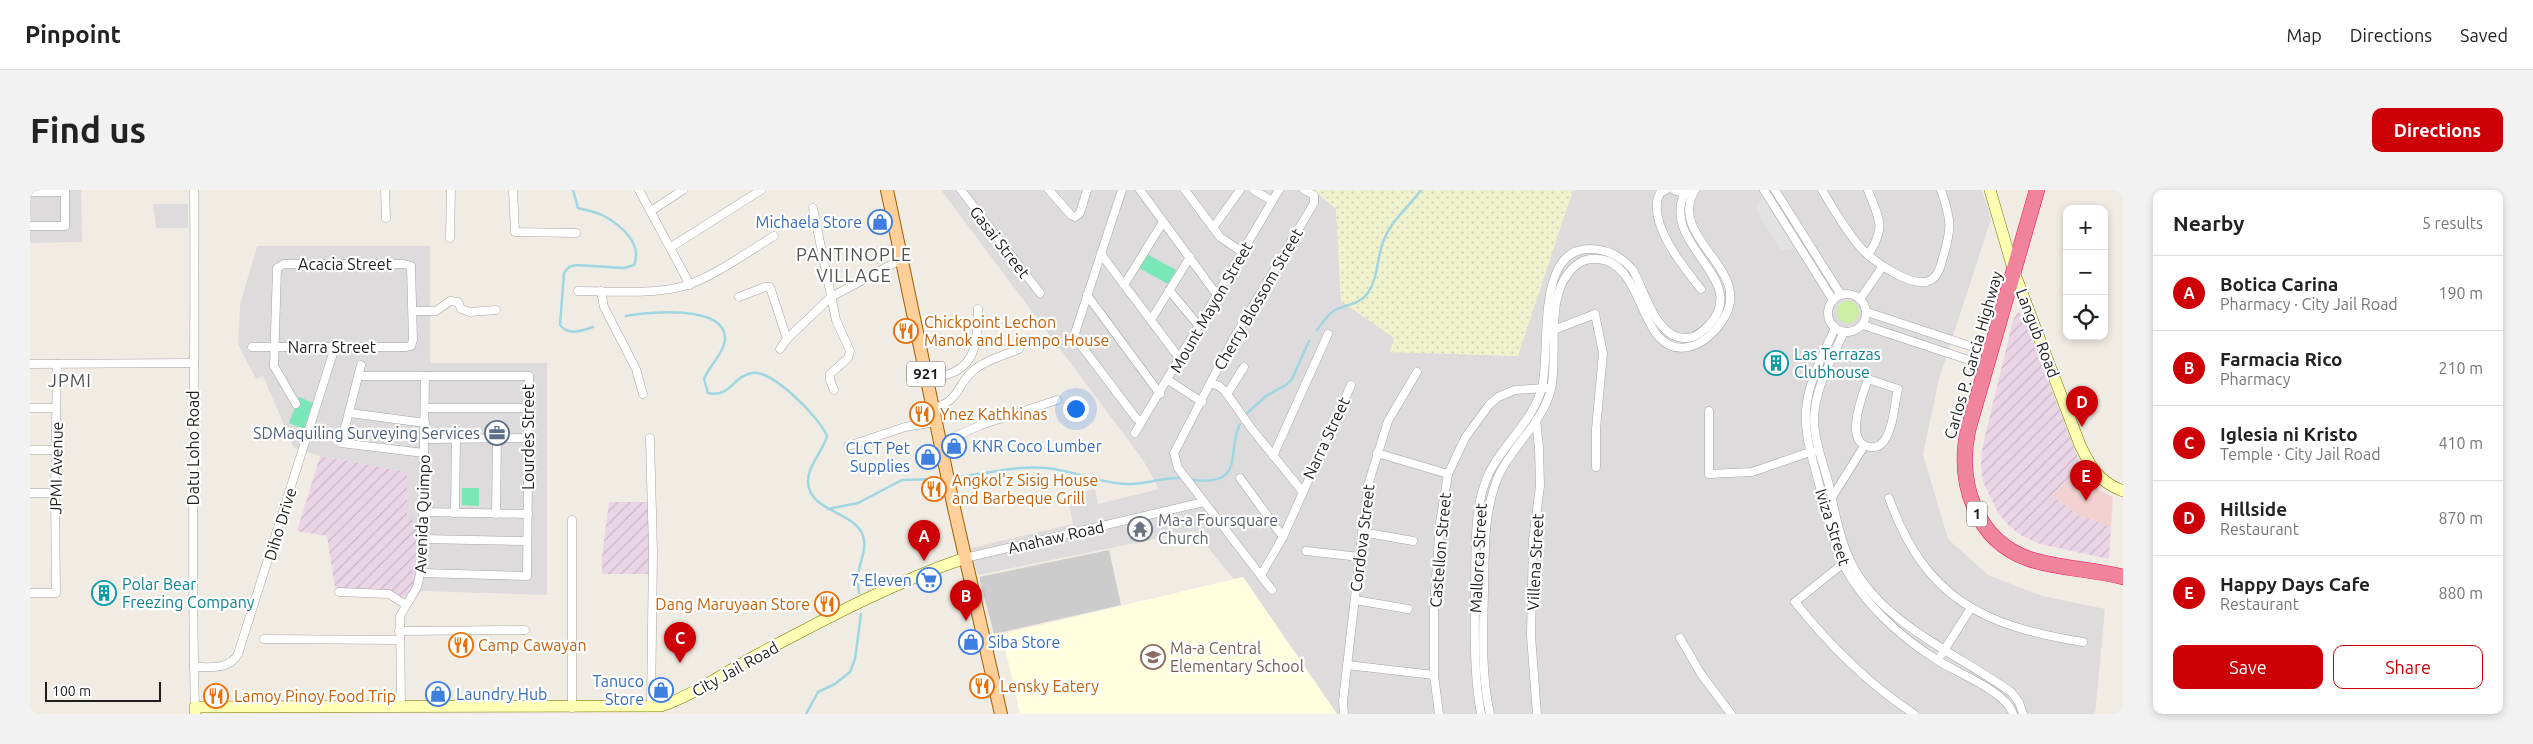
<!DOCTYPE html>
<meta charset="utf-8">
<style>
:root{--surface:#fff;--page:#f2f2f2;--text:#222;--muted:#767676;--line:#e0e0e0;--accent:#cd0008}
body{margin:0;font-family:Ubuntu,sans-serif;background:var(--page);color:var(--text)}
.controls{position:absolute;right:15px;top:15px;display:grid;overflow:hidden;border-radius:10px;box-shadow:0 2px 8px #0003}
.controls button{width:45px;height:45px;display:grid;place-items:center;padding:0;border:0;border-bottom:1px solid var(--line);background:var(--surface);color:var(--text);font:25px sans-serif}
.scale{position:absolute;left:15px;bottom:12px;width:116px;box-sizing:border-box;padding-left:5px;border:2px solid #1e1e1e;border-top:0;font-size:14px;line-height:18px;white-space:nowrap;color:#1e1e1e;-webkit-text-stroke:4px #fff;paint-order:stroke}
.you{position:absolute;left:1045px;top:218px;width:18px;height:18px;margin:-12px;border:4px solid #fff;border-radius:50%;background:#1a73e8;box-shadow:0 0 0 8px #1a73e833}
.badge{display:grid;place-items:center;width:32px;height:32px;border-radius:50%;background:var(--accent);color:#fff;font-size:16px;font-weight:700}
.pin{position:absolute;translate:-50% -41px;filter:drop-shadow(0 1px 2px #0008)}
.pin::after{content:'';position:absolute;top:26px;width:18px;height:15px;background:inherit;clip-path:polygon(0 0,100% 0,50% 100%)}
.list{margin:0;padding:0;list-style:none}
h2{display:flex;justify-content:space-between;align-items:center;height:65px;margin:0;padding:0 20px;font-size:21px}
h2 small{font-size:16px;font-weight:400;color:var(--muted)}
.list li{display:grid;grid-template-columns:32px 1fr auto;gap:15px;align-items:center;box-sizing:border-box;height:75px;padding:0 20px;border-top:1px solid var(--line)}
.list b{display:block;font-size:19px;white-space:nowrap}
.list p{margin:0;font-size:16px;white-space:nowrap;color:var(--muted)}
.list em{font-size:16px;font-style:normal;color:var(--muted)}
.actions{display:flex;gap:10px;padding:15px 20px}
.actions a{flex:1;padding:11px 0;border:1px solid var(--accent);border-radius:10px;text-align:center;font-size:18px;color:var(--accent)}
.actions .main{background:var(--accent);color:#fff}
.icon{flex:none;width:28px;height:28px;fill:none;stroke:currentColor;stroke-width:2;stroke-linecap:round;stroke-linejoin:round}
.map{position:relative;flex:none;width:2093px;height:524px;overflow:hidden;border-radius:10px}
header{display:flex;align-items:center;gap:30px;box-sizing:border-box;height:70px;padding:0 25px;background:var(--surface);border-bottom:1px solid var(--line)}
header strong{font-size:24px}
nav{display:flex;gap:28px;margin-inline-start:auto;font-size:18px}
.intro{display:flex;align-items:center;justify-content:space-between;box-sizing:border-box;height:120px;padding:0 30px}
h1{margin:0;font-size:35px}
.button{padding:12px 22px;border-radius:10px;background:var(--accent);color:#fff;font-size:18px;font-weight:700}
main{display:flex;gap:30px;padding:0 30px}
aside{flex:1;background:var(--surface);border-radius:10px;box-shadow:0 2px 8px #0003}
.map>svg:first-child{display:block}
</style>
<header>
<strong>Pinpoint</strong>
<nav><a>Map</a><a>Directions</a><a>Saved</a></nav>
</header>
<div class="intro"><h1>Find us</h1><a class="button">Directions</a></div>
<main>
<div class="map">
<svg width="2093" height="524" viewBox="0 0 2093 524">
<defs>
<pattern id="industrial-furrows" width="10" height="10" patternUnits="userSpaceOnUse" patternTransform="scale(1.25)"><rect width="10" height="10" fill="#ead5e7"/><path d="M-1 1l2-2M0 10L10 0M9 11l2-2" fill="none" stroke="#c8b6c6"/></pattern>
<pattern id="farmland-dots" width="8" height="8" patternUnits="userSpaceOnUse" patternTransform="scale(1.25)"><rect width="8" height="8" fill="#f0f1cd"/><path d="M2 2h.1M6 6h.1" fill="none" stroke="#cdceb0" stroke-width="1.8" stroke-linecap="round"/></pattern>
</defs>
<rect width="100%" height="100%" fill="#f0ece4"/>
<!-- residential -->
<g fill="#dddbdb">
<path d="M0,0H51L52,52L0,53Z"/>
<path d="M911,0H1284L1306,19L1311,111L1364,148L1360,162L1487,166L1543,0H1952L1961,29L1909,189L1893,264L1918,349L1958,385L2012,406L2075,419L2065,524H1307L1213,387L1204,389L1164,341L948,385L941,358L1043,334L1037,305L1065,299L1068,314L1129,299L1113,270Z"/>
<path d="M123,14H158V38H126Z"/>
<path d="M227,56H400V173H517V405L391,401L383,413L376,408L381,401L388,330H377V282L290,266L264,258L233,186L226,189L208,154L210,115Z"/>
</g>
<!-- commercial -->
<path fill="#f3d1d1" d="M2052,278L2069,300L2083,307L2081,337L2048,325L2022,305Z"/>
<!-- industrial -->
<g fill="url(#industrial-furrows)">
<path d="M1988,122L1993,126L2052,278L2022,305L2048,325L2081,337L2079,369L2010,354L1992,346L1979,336L1968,323L1953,292L1951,277L1952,259L1983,130Z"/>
<path d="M290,266L377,282V329L389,330V374L388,385L376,408L356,401L305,399L297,346L267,341Z"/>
<path d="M579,312H621L620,384H572V366Z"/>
</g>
<!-- education -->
<path fill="#fffede" d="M1213,387L1307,524H990L972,444Z"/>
<!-- religious -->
<path fill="#ccc" d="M1079,360L1091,415L964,444L949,387Z"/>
<!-- farmland -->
<path fill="url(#farmland-dots)" d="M1284,0H1543L1488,166L1360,162L1364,148L1311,111L1306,19Z"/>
<!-- grass -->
<circle fill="#ccefa5" cx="1818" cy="122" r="11"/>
<!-- pitch -->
<g fill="#7ae7b8">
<path d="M1117,64L1146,80L1138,94L1109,78Z"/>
<path d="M269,207L283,213L274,239L259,233Z"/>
<path d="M432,298H449V316L432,315Z"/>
</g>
<!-- parking -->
<path fill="#e2e2e2" d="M1733,8L1764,58L1751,60L1725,18Z"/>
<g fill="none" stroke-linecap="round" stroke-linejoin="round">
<!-- stream -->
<g stroke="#a0d6e2" stroke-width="2.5">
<path d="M543,0L548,18C556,20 567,22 574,26C591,35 613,54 604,75L594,78L546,75L539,77L534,83L530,135C539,146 551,141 563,137"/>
<path d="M596,126C617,122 694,114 695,148C695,162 679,176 674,189L678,203C700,208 703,186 722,183C742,179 790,228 797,246C793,261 777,277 778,292C779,322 825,321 833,346C837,359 831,368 829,380C827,387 828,395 829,403"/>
<path d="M1287,140C1292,133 1297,125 1305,120C1316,114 1329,115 1338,103C1348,88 1347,68 1353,52C1361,30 1378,18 1391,0"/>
<path d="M1216,224L1236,206L1256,195L1262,189L1279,151"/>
<path d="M927,287C958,284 986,275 1017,278C1044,281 1070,293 1096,294C1113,295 1129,288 1149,288"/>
<path d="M1163,290C1217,297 1196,259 1210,234"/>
<path d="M798,319L828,313L872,290L905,289"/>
<path d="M776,524L788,502L805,494L820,482L825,469L831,424"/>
</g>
<defs>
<g id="street">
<path d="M164,0C166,172 160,345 165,517"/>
<path d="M355,0L356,28"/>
<path d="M483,0L485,42L546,43"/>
<path d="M609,0L660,95"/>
<path d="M931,0L1010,103"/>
<path d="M1019,0L1041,25L1045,27L1050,23L1057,0"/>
<path d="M1092,0L1045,143L1047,150L1106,228L1111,231"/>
<path d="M1110,0L1187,105"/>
<path d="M1155,0L1190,47L1212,62"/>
<path d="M1224,0L1242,11"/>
<path d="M1636,0L1630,3C1615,31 1655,79 1671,99"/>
<path d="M1644,0L1658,5"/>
<path d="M1734,0L1803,110"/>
<path d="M1745,0L1811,105"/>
<path d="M1792,0C1804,20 1816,41 1831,58C1842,71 1884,100 1901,90C1908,86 1910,78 1912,71C1922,38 1922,32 1911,0"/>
<path d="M0,2H35"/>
<path d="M783,18L806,130L820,161L818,168L800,184V190L804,200"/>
<path d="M621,21L653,0"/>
<path d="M0,36H35V0"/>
<path d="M1183,38L1210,0"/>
<path d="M420,48L421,0"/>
<path d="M641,57L731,0"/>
<path d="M1071,64L1150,169"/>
<path d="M1838,65C1857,36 1849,30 1838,0"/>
<path d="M1094,95L1133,32"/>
<path d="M1139,100L1169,136"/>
<path d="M548,101C580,101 624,105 654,96C682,88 719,61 744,46"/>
<path d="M571,101L574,117L606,179L613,204"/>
<circle cx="1817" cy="123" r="19"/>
<path d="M1057,105L1130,204"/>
<path d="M709,107L735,97H740L757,149"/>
<path d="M1830,109L1853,76"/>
<path d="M383,121H406L420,111L428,112L431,119L440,122L466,120"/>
<path d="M1837,122L1961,163"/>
<path d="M1121,130L1160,67"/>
<path d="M1833,135L1957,176"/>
<path d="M1805,138C1794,163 1778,192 1776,220C1774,245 1783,270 1789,294C1796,320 1801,349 1813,374C1833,413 1870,447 1907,470C1927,483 1977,502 1983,524"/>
<path d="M1521,141L1565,124L1573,163L1566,239V277"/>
<path d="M1814,142C1802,168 1785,198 1784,228C1784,250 1793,273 1799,295C1804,319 1809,345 1819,368C1848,433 1927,463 1981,502L1989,512L1993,524"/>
<path d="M222,157C273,157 324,157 375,157L381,156L383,150L381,76L374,74H254L247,78L244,176L266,214"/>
<path d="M750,159L757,149L801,107L872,69"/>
<path d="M0,174L164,173"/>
<path d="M331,175L311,253L394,263"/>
<path d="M329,186H499L497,386L392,383"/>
<path d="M1838,189L1868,199C1864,215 1864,237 1854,251C1851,255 1846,258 1841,257C1812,255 1833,204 1838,189Z"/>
<path d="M897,190C906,187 916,186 924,182C949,170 947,143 948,119"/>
<path d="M1138,190L1172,212"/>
<path d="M1181,193L1189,196L1195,201L1221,238L1272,301"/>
<path d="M1197,204L1214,177"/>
<path d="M0,218H26"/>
<path d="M395,218H498"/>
<path d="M903,218C930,212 927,193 945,179C958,169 975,165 989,159"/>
<path d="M1679,221V284L1722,282L1783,261"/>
<path d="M320,223L395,233"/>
<path d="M1506,230L1509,258L1510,296L1503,350L1501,446L1507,524"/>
<path d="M1105,243L1249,0"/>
<path d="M620,248L623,361L621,517"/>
<path d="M394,249L498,248"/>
<path d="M910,253L951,235L1027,210"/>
<path d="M818,256L875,237L906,232"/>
<path d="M0,260H25"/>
<path d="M1347,263L1418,284"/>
<path d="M1243,266L1298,144"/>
<path d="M1210,288L1253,347"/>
<path d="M0,303H25"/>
<path d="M1859,308C1895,408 1952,436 2053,452"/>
<path d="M1801,309L1834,256"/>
<path d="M393,322L498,324"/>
<path d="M425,323L426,248"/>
<path d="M466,324L467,248"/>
<path d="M542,330V518"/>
<path d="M1332,342L1383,351"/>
<path d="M393,349L497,351"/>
<path d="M1276,361L1330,367"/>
<path d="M935,368L1174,312"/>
<path d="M1815,372L1765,412C1800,456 1837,493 1884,524"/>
<path d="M1231,385L1253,347L1321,195"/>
<path d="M1242,400L1148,278L1144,263L1201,153L1284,13V5L1274,0"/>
<path d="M309,402L359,404L376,415"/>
<path d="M0,403H26L25,303L27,174"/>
<path d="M1325,410L1378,419"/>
<path d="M369,441L495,440"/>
<path d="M1650,448L1671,484L1701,524"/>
<path d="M234,449L369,450"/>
<path d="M1911,465L1941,418"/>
<path d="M1317,475L1404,485"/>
<path d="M164,477C181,477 199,480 208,464L305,157"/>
<path d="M371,517L370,426L387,397L392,375L395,186"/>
<path d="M1314,524L1313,511L1338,295L1358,231L1387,182"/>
<path d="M1409,524L1404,485V416L1410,333L1418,284L1435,248L1459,215L1468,207L1485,200L1516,198"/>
<path d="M1451,524C1443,481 1445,439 1445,395C1446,358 1443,318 1459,283C1474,253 1504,230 1512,197C1521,162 1504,58 1560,59C1578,59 1592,67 1603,80C1615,101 1626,150 1657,148C1666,148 1674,140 1680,134C1721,87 1627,55 1656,0"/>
<path d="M1460,524C1451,484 1453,442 1454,401C1455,362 1453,323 1468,287C1482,255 1513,233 1521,199C1529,162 1513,103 1545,76C1551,71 1559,68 1568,69C1617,73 1608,167 1658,157C1672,154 1682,145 1690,134C1731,81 1635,50 1665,0"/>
</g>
<g id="secondary">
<path d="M1960,0L1984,82L2050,255C2061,278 2069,292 2093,301"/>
<path d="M165,524V517L631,516C664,505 694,483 725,466C793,430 862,393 935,368"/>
</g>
<path id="primary" d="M857,0L924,318L971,524"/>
<path id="highway" d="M2007,0L1938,240C1927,292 1945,350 1999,369C2029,379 2063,379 2093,387"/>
</defs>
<!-- street casing -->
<use href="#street" stroke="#a5a5a5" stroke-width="9"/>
<!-- secondary casing -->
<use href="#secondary" stroke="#737b00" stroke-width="12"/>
<!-- primary casing -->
<use href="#primary" stroke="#996000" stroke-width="14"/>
<!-- highway casing -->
<use href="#highway" stroke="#ec1366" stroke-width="16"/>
<!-- street -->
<use href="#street" stroke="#fff" stroke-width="8"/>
<!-- secondary -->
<use href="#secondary" stroke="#feffb3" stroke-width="11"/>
<!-- primary -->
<use href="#primary" stroke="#ffcf9a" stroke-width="12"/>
<!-- highway -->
<use href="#highway" stroke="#ef849c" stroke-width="15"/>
</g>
<!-- icons -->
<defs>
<symbol id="shop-ring" viewBox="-11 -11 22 22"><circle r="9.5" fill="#fff" stroke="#3f7fe0" stroke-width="1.5"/><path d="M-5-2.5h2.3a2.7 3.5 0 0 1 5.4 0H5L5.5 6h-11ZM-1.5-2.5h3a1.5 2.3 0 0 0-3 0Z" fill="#3f7fe0"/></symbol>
<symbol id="restaurant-ring" viewBox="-11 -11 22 22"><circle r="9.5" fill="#fff" stroke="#e8710a" stroke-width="1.5"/><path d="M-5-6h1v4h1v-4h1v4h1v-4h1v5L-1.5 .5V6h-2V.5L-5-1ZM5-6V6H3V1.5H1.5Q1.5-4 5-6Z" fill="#e8710a"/></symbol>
<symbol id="building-ring" viewBox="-11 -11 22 22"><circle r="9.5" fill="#fff" stroke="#0f9aa8" stroke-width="1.5"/><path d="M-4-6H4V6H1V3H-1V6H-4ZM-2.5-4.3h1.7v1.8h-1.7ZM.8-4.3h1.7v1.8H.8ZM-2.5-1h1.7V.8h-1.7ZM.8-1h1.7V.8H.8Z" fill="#0f9aa8"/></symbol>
<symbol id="office-ring" viewBox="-11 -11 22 22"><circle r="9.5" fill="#fff" stroke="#5c6f8a" stroke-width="1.5"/><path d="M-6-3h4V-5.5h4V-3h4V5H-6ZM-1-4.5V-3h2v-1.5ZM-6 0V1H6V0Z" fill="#5c6f8a"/></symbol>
<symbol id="temple-ring" viewBox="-11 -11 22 22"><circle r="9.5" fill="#fff" stroke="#6b7280" stroke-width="1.5"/><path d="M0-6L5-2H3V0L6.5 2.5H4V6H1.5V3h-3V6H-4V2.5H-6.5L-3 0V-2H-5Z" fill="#6b7280"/></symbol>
<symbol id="supermarket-ring" viewBox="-11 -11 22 22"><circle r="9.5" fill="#fff" stroke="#3f7fe0" stroke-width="1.5"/><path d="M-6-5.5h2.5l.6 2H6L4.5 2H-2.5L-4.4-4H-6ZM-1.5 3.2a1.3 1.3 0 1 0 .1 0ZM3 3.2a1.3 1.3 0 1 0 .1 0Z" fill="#3f7fe0"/></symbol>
<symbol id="school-ring" viewBox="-11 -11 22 22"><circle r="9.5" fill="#fff" stroke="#8d6e63" stroke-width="1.5"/><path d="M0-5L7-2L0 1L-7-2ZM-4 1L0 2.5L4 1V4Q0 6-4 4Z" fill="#8d6e63"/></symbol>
</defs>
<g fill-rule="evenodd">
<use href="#shop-ring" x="836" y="18" width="28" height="28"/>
<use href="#restaurant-ring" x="862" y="127" width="28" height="28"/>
<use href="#building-ring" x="1732" y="159" width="28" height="28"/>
<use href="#restaurant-ring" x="878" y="210" width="28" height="28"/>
<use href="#office-ring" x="453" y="229" width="28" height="28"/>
<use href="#shop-ring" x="910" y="242" width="28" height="28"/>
<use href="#shop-ring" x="884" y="253" width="28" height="28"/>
<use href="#restaurant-ring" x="890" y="285" width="28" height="28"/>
<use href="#temple-ring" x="1096" y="325" width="28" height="28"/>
<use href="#supermarket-ring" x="885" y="376" width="28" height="28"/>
<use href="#building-ring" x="60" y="389" width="28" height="28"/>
<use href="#restaurant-ring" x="783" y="400" width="28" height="28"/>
<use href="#shop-ring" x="927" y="438" width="28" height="28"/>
<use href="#restaurant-ring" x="417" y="441" width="28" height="28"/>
<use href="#school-ring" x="1109" y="453" width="28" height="28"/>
<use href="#restaurant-ring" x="938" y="482" width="28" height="28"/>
<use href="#shop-ring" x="617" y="486" width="28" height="28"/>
<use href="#shop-ring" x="394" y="490" width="28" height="28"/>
<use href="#restaurant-ring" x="172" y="492" width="28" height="28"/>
</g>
<g text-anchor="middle" stroke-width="4.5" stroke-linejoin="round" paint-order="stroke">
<!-- shield labels -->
<g fill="#fff" stroke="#626262" stroke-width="1">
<rect x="877" y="171.5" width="38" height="25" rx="4"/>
<rect x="1937" y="311.5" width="20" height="25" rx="4"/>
</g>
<g font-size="15" font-weight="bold" fill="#1e1e1e">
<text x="896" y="189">921</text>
<text x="1947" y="329">1</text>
</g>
<!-- shop labels -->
<g font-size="16" fill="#366cbe" stroke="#fff" text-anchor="end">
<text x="832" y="38">Michaela Store</text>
<text x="942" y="262" text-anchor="start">KNR Coco Lumber</text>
<text x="880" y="264">CLCT Pet<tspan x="880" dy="18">Supplies</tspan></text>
<text x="882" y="396">7-Eleven</text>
<text x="958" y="458" text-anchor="start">Siba Store</text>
<text x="614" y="497">Tanuco<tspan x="614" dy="18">Store</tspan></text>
<text x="426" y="510" text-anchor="start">Laundry Hub</text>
</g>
<!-- street labels -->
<g font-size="16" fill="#1e1e1e" stroke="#fff">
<text transform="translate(970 52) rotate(52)" y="6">Gasai Street</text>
<text x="315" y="80">Acacia Street</text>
<text transform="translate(1228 109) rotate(-60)" y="6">Cherry Blossom Street</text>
<text transform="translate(1181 117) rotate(-60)" y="6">Mount Mayon Street</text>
<text transform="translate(2008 143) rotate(69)" y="6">Langub Road</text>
<text x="302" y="163">Narra Street</text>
<text transform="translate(1943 165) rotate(-74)" y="6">Carlos P. Garcia Highway</text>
<text transform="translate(498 247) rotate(-90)" y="6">Lourdes Street</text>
<text transform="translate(1296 248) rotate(-65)" y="6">Narra Street</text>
<text transform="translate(163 258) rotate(-90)" y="6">Datu Loho Road</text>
<text transform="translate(26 278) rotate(-89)" y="6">JPMI Avenue</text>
<text transform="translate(392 324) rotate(-88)" y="6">Avenida Quimpo</text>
<text transform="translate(250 334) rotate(-73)" y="6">Diho Drive</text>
<text transform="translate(1803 337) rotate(72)" y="6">Iviza Street</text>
<text transform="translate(1026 347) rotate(-13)" y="6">Anahaw Road</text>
<text transform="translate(1332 348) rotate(-83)" y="6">Cordova Street</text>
<text transform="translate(1410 360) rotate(-85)" y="6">Castellon Street</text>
<text transform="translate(1448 368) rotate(-87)" y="6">Mallorca Street</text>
<text transform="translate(1505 372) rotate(-87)" y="6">Villena Street</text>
<text transform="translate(705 479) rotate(-29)" y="6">City Jail Road</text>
</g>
<!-- food labels -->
<g font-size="16" fill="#c56008" stroke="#fff" text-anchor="start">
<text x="894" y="138">Chickpoint Lechon<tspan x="894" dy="18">Manok and Liempo House</tspan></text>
<text x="910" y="230">Ynez Kathkinas</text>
<text x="922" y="296">Angkol'z Sisig House<tspan x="922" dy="18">and Barbeque Grill</tspan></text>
<text x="780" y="420" text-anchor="end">Dang Maruyaan Store</text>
<text x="448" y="461">Camp Cawayan</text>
<text x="970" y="502">Lensky Eatery</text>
<text x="204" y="512">Lamoy Pinoy Food Trip</text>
</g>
<!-- culture labels -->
<g font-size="16" fill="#0d838f" stroke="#fff" text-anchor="start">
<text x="1764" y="170">Las Terrazas<tspan x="1764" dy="18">Clubhouse</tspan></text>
<text x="92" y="400">Polar Bear<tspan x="92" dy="18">Freezing Company</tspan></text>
</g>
<!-- service labels -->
<g font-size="16" fill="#4e5e75" stroke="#fff" text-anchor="end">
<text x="450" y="249">SDMaquiling Surveying Services</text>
</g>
<!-- worship labels -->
<g font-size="16" fill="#5b616d" stroke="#fff" text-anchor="start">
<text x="1128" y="336">Ma-a Foursquare<tspan x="1128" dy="18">Church</tspan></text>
</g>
<!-- education labels -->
<g font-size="16" fill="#785e54" stroke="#fff" text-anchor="start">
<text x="1140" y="464">Ma-a Central<tspan x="1140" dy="18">Elementary School</tspan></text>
</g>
<!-- neighbourhood labels -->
<g font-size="18" letter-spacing="1" fill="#515151" stroke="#fff">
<text x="824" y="71">PANTINOPLE<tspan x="824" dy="21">VILLAGE</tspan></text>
<text x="40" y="197">JPMI</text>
</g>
</g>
</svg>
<div class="controls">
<button>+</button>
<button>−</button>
<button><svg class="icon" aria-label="locate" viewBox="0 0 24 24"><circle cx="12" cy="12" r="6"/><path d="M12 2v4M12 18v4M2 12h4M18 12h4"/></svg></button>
</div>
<div class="scale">100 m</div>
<div class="you"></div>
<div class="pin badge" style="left:894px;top:371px">A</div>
<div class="pin badge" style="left:936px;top:431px">B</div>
<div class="pin badge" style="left:650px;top:473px">C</div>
<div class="pin badge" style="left:2052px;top:237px">D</div>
<div class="pin badge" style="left:2056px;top:311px">E</div>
</div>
<aside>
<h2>Nearby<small>5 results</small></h2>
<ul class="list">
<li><span class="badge">A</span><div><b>Botica Carina</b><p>Pharmacy · City Jail Road</p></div><em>190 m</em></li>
<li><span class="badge">B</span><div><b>Farmacia Rico</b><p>Pharmacy</p></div><em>210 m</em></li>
<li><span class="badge">C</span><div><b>Iglesia ni Kristo</b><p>Temple · City Jail Road</p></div><em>410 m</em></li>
<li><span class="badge">D</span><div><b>Hillside</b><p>Restaurant</p></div><em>870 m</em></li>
<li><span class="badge">E</span><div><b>Happy Days Cafe</b><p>Restaurant</p></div><em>880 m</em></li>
</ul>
<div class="actions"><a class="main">Save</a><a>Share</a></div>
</aside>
</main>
